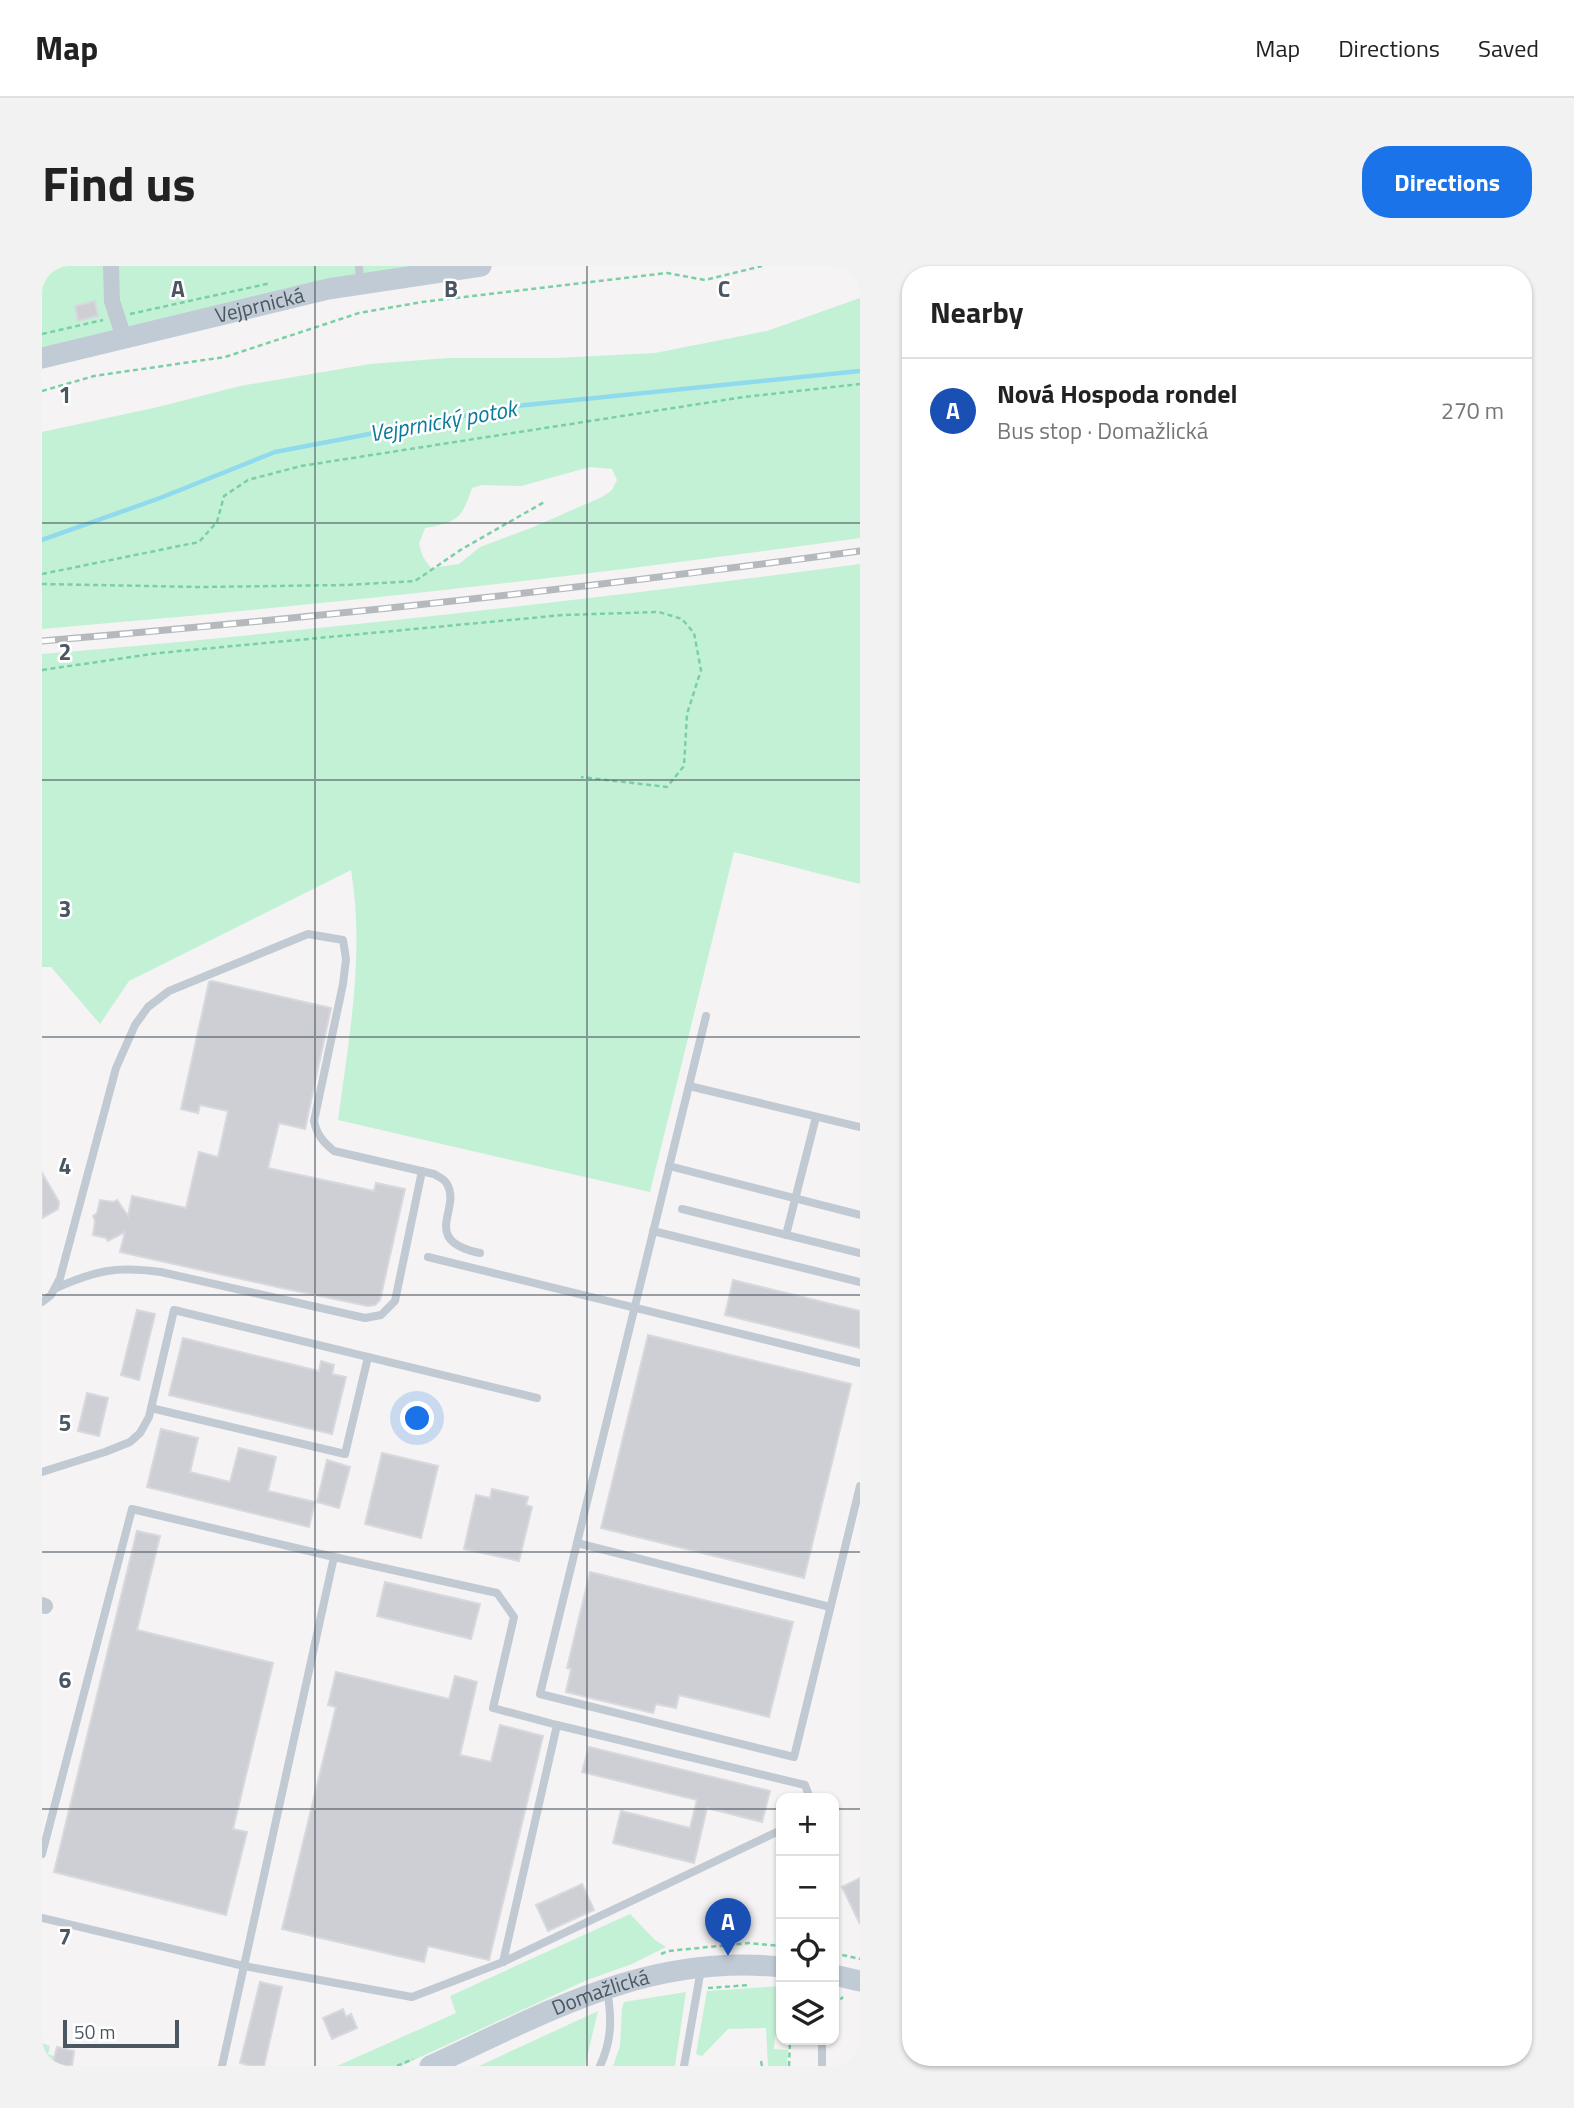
<!DOCTYPE html>
<meta charset="utf-8">
<style>
:root{--surface:#fff;--page:#f2f2f2;--text:#222;--muted:#767676;--line:#e0e0e0;--accent:#1a73e8}
body{margin:0;font-family:"Titillium Web",sans-serif;background:var(--page);color:var(--text)}
.controls{position:absolute;right:21px;bottom:21px;display:grid;overflow:hidden;border-radius:14px;box-shadow:0 2px 5px #0004}
.controls button{width:63px;height:63px;display:grid;place-items:center;padding:0;border:0;border-bottom:2px solid var(--line);background:var(--surface);color:var(--text);font:35px sans-serif}
.scale{position:absolute;left:21px;bottom:18px;width:116px;box-sizing:border-box;padding-left:7px;border:4px solid #4a5661;border-top:0;font-size:19px;line-height:24px;white-space:nowrap;color:#4a5661;-webkit-text-stroke:5px #fff;paint-order:stroke}
.you{position:absolute;left:376px;top:1153px;width:24px;height:24px;margin:-18px;border:5px solid #fff;border-radius:50%;background:#1a73e8;box-shadow:0 0 0 10px #1a73e833}
.badge{display:grid;place-items:center;width:46px;height:46px;border-radius:50%;background:var(--accent);color:#fff;font-size:23px;font-weight:700}
.pin{position:absolute;translate:-50% -58px;filter:drop-shadow(0 2px 4px #0008)}
.pin::after{content:'';position:absolute;top:37px;width:24px;height:21px;background:inherit;clip-path:polygon(0 0,100% 0,50% 100%)}
.list{margin:0;padding:0;list-style:none}
h2{display:flex;justify-content:space-between;align-items:center;height:91px;margin:0;padding:0 28px;font-size:30px}
h2 small{font-size:23px;font-weight:400;color:var(--muted)}
.list li{display:grid;grid-template-columns:46px 1fr auto;gap:21px;align-items:center;box-sizing:border-box;height:105px;padding:0 28px;border-top:2px solid var(--line)}
.list b{display:block;font-size:26px;white-space:nowrap}
.list p{margin:0;font-size:23px;white-space:nowrap;color:var(--muted)}
.list em{font-size:23px;font-style:normal;color:var(--muted)}
.icon{flex:none;width:38px;height:38px;fill:none;stroke:currentColor;stroke-width:2;stroke-linecap:round;stroke-linejoin:round}
.map{position:relative;flex:none;width:818px;height:1800px;overflow:hidden;border-radius:28px}
header{display:flex;align-items:center;gap:42px;box-sizing:border-box;height:98px;padding:0 35px;background:var(--surface);border-bottom:2px solid var(--line)}
header strong{font-size:33px}
nav{display:flex;gap:38px;margin-inline-start:auto;font-size:24px}
.intro{display:flex;align-items:center;justify-content:space-between;box-sizing:border-box;height:168px;padding:0 42px}
h1{margin:0;font-size:49px}
.button{padding:18px 32px;border-radius:28px;background:var(--accent);color:#fff;font-size:24px;font-weight:700}
main{display:flex;gap:42px;padding:0 42px}
aside{flex:1;background:var(--surface);border-radius:28px;box-shadow:0 2px 5px #0004}
.map>svg:first-child{display:block}
</style>
<header>
<strong>Map</strong>
<nav><a>Map</a><a>Directions</a><a>Saved</a></nav>
</header>
<div class="intro"><h1>Find us</h1><a class="button">Directions</a></div>
<main>
<div class="map">
<svg width="818" height="1800" viewBox="0 0 818 1800">
<rect width="100%" height="100%" fill="#f5f3f3"/>
<!-- green -->
<g fill="#c3f1d5" fill-rule="evenodd">
<path d="M0,0H439L0,91Z"/>
<path d="M818,32V272C546,310 274,340 0,363V166L116,141L198,120L328,98L406,92H513L613,87L725,65ZM548,201L570,203L575,214L570,224L560,231L489,262L438,281L417,298L389,302L381,291L377,278L383,262C415,256 420,253 430,222L440,219L479,220Z"/>
<path d="M818,298V618L692,586L608,926L296,854C307,772 323,687 309,604L87,715L58,758L9,701H0V388C274,365 546,334 818,298Z"/>
<path d="M588,1648L613,1674L624,1681L590,1698L545,1714L359,1800H295L414,1747L408,1730Z"/>
<path d="M739,1720V1770H733L732,1783L746,1784L745,1800H726L724,1762L686,1763L660,1790L654,1788L665,1725Z"/>
<path d="M644,1726L633,1800H571L578,1780L580,1742L582,1736Z"/>
<path d="M556,1745L543,1800H437Z"/>
<path d="M0,1777L8,1780L6,1788L12,1790L10,1800H0Z"/>
</g>
<g fill="none" stroke-linecap="round" stroke-linejoin="round">
<!-- stream -->
<path stroke="#90daee" stroke-width="4.5" d="M0,274L118,232L233,186L474,140L818,105"/>
</g>
<!-- building -->
<g fill="#cdcfd5" stroke="#d7d9de" stroke-width="2">
<path d="M53,35L56,50L36,55L33,40Z"/>
<path d="M170,715L289,742L263,863L237,857L226,902L332,925L334,917L363,923L338,1034L333,1039L326,1040L240,1022L78,986L83,966L66,975L64,972L51,969L53,955L51,950L55,947L58,934L72,936L75,934L86,950L90,930L144,942L157,886L176,891L186,845L158,839L156,847L139,843L167,716Z"/>
<path d="M0,907L17,936L16,943L0,952Z"/>
<path d="M691,1014L818,1045V1082L683,1049Z"/>
<path d="M95,1044L113,1048L97,1114L79,1109Z"/>
<path d="M606,1069L809,1118L762,1312L559,1262Z"/>
<path d="M141,1072L277,1105L279,1095L292,1099L290,1108L304,1111L290,1168L127,1129Z"/>
<path d="M45,1127L66,1132L57,1170L36,1165Z"/>
<path d="M119,1163L156,1172L148,1206L188,1216L197,1182L234,1191L226,1225L273,1236L267,1261L105,1221Z"/>
<path d="M340,1187L396,1200L379,1272L323,1258Z"/>
<path d="M285,1194L308,1201L297,1242L275,1236Z"/>
<path d="M450,1223L486,1231L484,1239L490,1241L477,1295L422,1283L434,1229L448,1232Z"/>
<path d="M95,1265L118,1270L95,1364L231,1397L191,1563L205,1566L184,1649L12,1606Z"/>
<path d="M548,1306L751,1356L727,1451L637,1429L634,1442L614,1438L611,1447L524,1426L529,1403L525,1402Z"/>
<path d="M343,1316L438,1338L429,1373L335,1350Z"/>
<path d="M294,1406L407,1433L413,1410L435,1416L418,1489L449,1496L458,1459L501,1470L447,1694L386,1680L382,1696L240,1663L294,1441L286,1439Z"/>
<path d="M547,1481L728,1525L720,1556L665,1542L652,1597L571,1577L579,1545L648,1562L655,1534L540,1506Z"/>
<path d="M818,1612V1658L800,1621Z"/>
<path d="M540,1618L552,1644L506,1665L494,1639Z"/>
<path d="M218,1716L240,1721L222,1800H209L198,1797Z"/>
<path d="M301,1743L304,1751L309,1748L315,1762L290,1773L281,1752Z"/>
<path d="M15,1781L32,1785L30,1800H10Z"/>
</g>
<g fill="none" stroke-linecap="round" stroke-linejoin="round">
<!-- path -->
<g stroke="#7ad0a6" stroke-width="2.5" stroke-dasharray="5 3.5" stroke-linecap="butt">
<path d="M88,48L229,17"/>
<path d="M0,68L61,54"/>
<path d="M0,125L52,110L183,91L317,47L380,36L625,7L663,14L720,0"/>
<path d="M0,308L157,276L175,256L182,230L206,214L259,200L702,131L818,118"/>
<path d="M0,318L159,321L304,319L373,315L420,283L504,235"/>
<path d="M0,404L117,387L521,349L617,346L640,353L652,367L659,404L645,448L642,500L625,521L539,511"/>
<path d="M792,1687L818,1693"/>
<path d="M619,1688L626,1685L707,1677L739,1680"/>
<path d="M666,1722L708,1719"/>
<path d="M792,1739L801,1731"/>
<path d="M719,1795L720,1800"/>
<path d="M355,1800L371,1793"/>
<path d="M747,1800L748,1774"/>
</g>
<!-- lane -->
<g stroke="#c1cad2" stroke-width="8">
<path d="M317,0L318,18"/>
<path d="M664,750L498,1428L752,1491L818,1220"/>
<path d="M647,820L818,861"/>
<path d="M627,900L818,949"/>
<path d="M640,943L818,987"/>
<path d="M611,965L818,1016"/>
<path d="M744,969L774,851"/>
<path d="M386,991L818,1097"/>
<path d="M14,1022C55,1004 74,1000 119,1006L323,1052L339,1049L353,1035L380,905"/>
<path d="M0,1036L9,1029L18,1012L74,802L93,759L106,741L127,725L266,668L301,674L304,693L301,718L272,855C275,869 281,876 292,885L392,908C397,911 403,913 405,918C420,943 377,974 438,987"/>
<path d="M109,1142L303,1188L326,1091"/>
<path d="M0,1206L63,1186L88,1176L98,1167L107,1151L132,1044L495,1132"/>
<path d="M535,1277L788,1341"/>
<path d="M0,1588L90,1243L292,1291"/>
<path d="M0,1652L202,1700L370,1731L461,1696L739,1564"/>
<path d="M792,1667V1671"/>
<path d="M461,1696L515,1459"/>
<path d="M180,1800L292,1291L455,1327L472,1351L451,1442L515,1459L763,1519L768,1532"/>
<path d="M558,1800C570,1774 570,1752 565,1724"/>
<path d="M642,1800L659,1703"/>
<path d="M780,1800V1774"/>
</g>
<!-- street -->
<g stroke="#c1cad2" stroke-width="16">
<path d="M69,0L70,35L82,72"/>
<path d="M0,1339L3,1340"/>
</g>
<!-- secondary -->
<g stroke="#c1cbd6" stroke-width="21">
<path id="s1" d="M0,92L286,23L439,0"/>
<path d="M792,1709L818,1715"/>
<path id="s2" d="M388,1800C504,1747 606,1687 739,1701"/>
</g>
<defs>
<path id="rail" d="M0,375C274,352 546,322 818,285"/>
</defs>
<!-- rail casing -->
<use href="#rail" stroke="#b5b8bd" stroke-width="7"/>
<!-- rail -->
<use href="#rail" stroke="#fff" stroke-width="4.5" stroke-dasharray="13" stroke-linecap="butt"/>
</g>
<!-- grid -->
<path fill="none" stroke="#4a5661" stroke-width="2" stroke-opacity="0.55" d="M273,0V1800M545,0V1800M0,257H818M0,514H818M0,771H818M0,1029H818M0,1286H818M0,1543H739M792,1543H818"/>
<g text-anchor="middle" stroke-width="5" stroke-linejoin="round" paint-order="stroke">
<!-- street labels -->
<g font-size="21" fill="#4a5661" stroke="#fff">
<text dy="7" stroke="none"><textPath href="#s1" startOffset="224">Vejprnická</textPath></text>
<text dy="7" stroke="none"><textPath href="#s2" startOffset="186">Domažlická</textPath></text>
</g>
<!-- water labels -->
<g font-size="23" font-style="italic" fill="#0c7c9b" stroke="#fff">
<text transform="translate(401 155) rotate(-10)" y="8">Vejprnický potok</text>
</g>
</g>
<g font-size="23" text-anchor="middle" font-weight="bold" fill="#4a5661" stroke="#fff" stroke-width="5" stroke-linejoin="round" paint-order="stroke">
<text x="136" y="31">A</text>
<text x="409" y="31">B</text>
<text x="682" y="31">C</text>
<text x="23" y="137">1</text>
<text x="23" y="394">2</text>
<text x="23" y="651">3</text>
<text x="23" y="908">4</text>
<text x="23" y="1165">5</text>
<text x="23" y="1422">6</text>
<text x="23" y="1679">7</text>
</g>
</svg>
<div class="controls">
<button>+</button>
<button>−</button>
<button><svg class="icon" aria-label="locate" viewBox="0 0 24 24"><circle cx="12" cy="12" r="6"/><path d="M12 2v4M12 18v4M2 12h4M18 12h4"/></svg></button>
<button><svg class="icon" aria-label="layers" viewBox="0 0 24 24"><path d="M12 4l9 5-9 5-9-5zM3 14l9 5 9-5"/></svg></button>
</div>
<div class="scale">50 m</div>
<div class="you"></div>
<div class="pin badge" style="left:686px;top:1690px;background:#1a4fb4">A</div>
</div>
<aside>
<h2>Nearby<small></small></h2>
<ul class="list">
<li><span class="badge" style="background:#1a4fb4">A</span><div><b>Nová Hospoda rondel</b><p>Bus stop · Domažlická</p></div><em>270 m</em></li>
</ul>
</aside>
</main>
